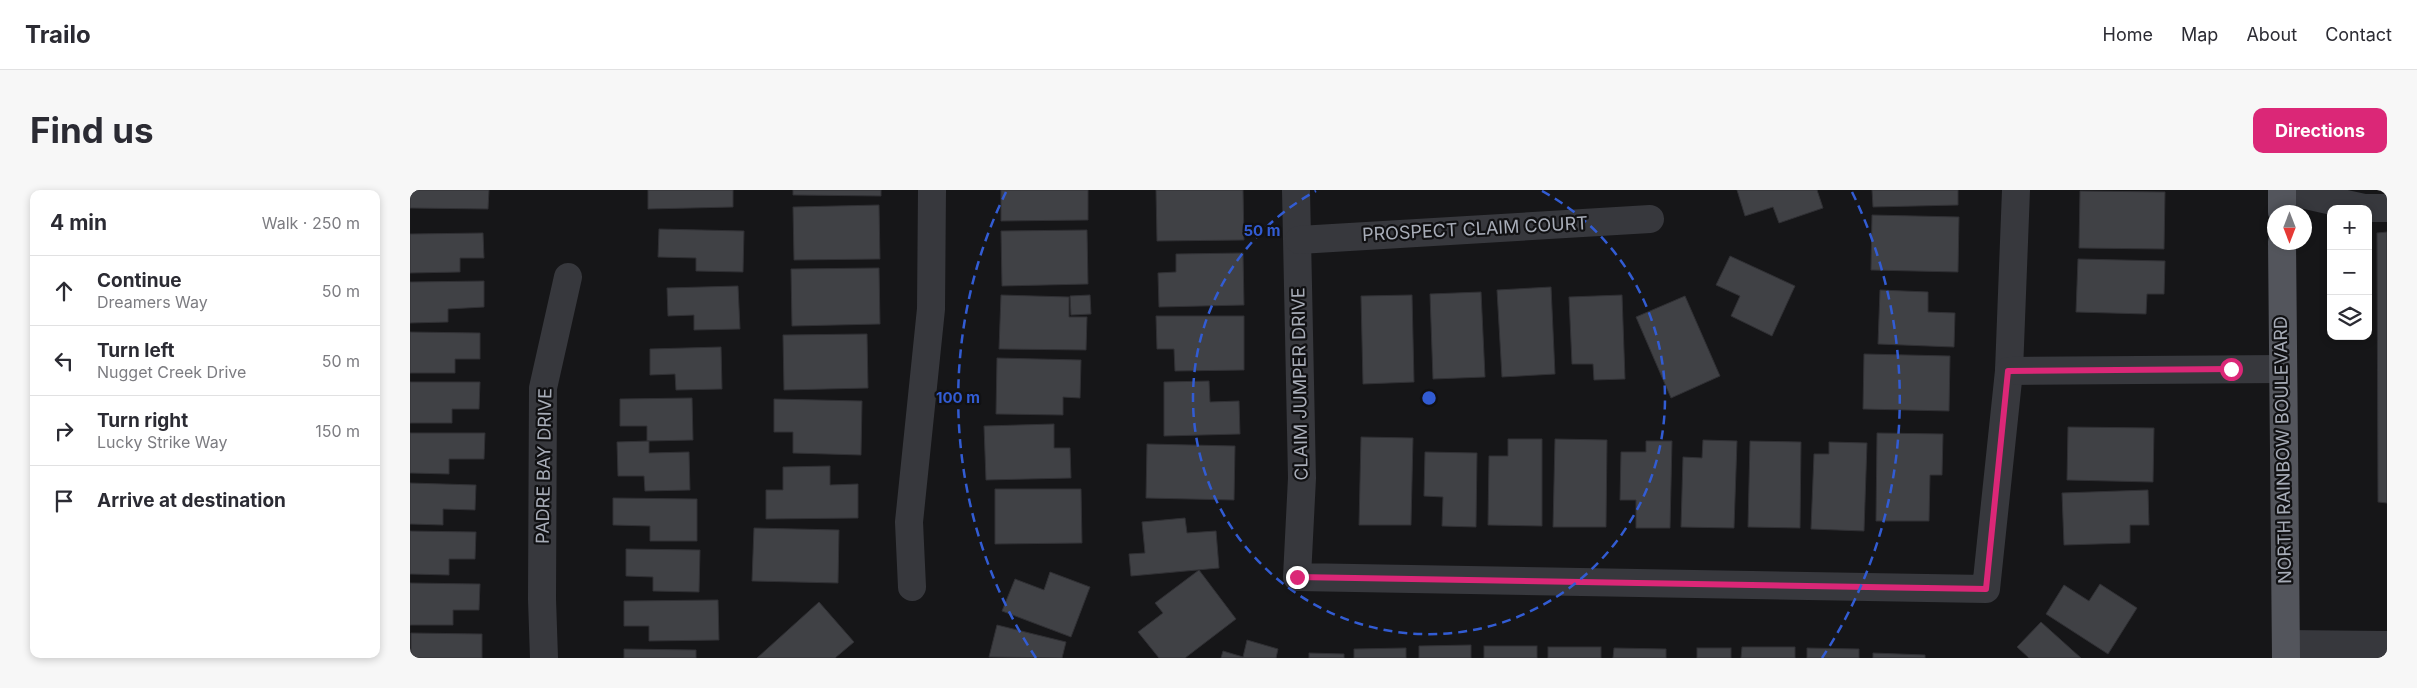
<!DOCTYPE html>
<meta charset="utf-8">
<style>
:root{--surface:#fff;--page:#f7f7f7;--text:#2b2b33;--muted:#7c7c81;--line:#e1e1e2;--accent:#db2777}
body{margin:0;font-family:Inter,sans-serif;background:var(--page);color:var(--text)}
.controls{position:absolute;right:15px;top:15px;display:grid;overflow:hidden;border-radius:10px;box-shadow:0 2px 8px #0003}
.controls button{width:45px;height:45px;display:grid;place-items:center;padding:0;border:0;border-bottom:1px solid var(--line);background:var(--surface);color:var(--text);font:25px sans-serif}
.compass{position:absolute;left:1857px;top:15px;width:45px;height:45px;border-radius:50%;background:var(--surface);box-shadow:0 2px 8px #0003;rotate:180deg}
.stop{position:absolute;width:15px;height:15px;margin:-11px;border:4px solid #db2777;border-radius:50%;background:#fff}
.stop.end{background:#db2777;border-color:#fff;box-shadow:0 1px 5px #0008}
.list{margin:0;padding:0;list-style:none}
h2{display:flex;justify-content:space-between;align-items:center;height:65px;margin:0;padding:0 20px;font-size:21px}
h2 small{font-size:16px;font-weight:400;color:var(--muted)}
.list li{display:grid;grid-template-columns:32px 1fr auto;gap:15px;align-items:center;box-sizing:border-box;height:70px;padding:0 20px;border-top:1px solid var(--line)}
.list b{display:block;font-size:19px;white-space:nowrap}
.list p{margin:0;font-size:16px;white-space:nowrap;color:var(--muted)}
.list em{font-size:16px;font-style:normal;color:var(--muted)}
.icon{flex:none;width:28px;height:28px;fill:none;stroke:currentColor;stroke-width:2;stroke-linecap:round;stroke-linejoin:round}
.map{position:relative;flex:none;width:1977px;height:468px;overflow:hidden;border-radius:10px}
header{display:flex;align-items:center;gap:30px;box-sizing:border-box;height:70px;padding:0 25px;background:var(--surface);border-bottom:1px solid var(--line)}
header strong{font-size:24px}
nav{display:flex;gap:28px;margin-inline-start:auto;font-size:18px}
.intro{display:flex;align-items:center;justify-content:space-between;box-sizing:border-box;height:120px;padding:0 30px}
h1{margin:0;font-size:35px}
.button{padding:12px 22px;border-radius:10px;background:var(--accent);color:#fff;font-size:18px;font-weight:700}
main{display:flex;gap:30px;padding:0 30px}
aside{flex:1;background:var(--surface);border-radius:10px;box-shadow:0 2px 8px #0003}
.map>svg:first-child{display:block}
</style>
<header>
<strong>Trailo</strong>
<nav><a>Home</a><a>Map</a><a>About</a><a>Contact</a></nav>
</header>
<div class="intro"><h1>Find us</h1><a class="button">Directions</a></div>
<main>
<aside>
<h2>4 min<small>Walk · 250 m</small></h2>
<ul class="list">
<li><svg class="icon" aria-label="ahead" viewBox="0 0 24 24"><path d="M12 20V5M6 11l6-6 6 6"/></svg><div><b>Continue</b><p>Dreamers Way</p></div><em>50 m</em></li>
<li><svg class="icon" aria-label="left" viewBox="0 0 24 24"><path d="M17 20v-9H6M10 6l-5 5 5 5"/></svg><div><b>Turn left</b><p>Nugget Creek Drive</p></div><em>50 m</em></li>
<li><svg class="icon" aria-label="right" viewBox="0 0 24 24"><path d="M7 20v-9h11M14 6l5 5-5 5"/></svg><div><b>Turn right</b><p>Lucky Strike Way</p></div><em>150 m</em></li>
<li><svg class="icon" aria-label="arrive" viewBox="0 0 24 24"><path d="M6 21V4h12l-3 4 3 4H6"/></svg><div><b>Arrive at destination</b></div></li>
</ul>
</aside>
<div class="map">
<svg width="1977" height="468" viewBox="0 0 1977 468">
<rect width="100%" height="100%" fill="#161618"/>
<!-- building -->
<g fill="#404145" stroke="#303034">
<path d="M0,0H79L78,19L0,18Z"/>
<path d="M238,0H323V17L238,19Z"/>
<path d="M383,0H471V6L383,5Z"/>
<path d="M591,0H678V30L591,31Z"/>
<path d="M746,0H833L834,50L747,51Z"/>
<path d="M1327,0H1407L1413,18L1369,33L1363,17L1335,26Z"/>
<path d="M1462,0H1548V15L1463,17Z"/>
<path d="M1670,1L1755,2L1754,59L1669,58Z"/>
<path d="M469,15L470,69L384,70L383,17Z"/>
<path d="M1462,25L1549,27L1548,82L1461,80Z"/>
<path d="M249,39L334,41L333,82L286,81V68L248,67Z"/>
<path d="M677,40L678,94L592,96L591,41Z"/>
<path d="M1977,42V313L1968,312L1967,43Z"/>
<path d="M73,43L74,68H50V82L0,83V44Z"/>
<path d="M833,63L834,115L749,117L748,83L766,82V64Z"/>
<path d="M1320,66L1385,96L1362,146L1321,126L1330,106L1306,95Z"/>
<path d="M1668,69L1755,71L1754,104H1737L1736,124L1666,122Z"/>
<path d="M469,78L470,134L382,136L381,79Z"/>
<path d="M74,91V117L38,119V132L0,133V92Z"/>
<path d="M328,96L330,139L284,140V125L258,126L257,98Z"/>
<path d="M1141,97L1145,184L1092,187L1087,100Z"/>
<path d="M1470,100L1518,102V122L1545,123L1544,157L1468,154Z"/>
<path d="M1071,102L1075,187L1023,189L1020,104Z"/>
<path d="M591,105L659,107V127H677L676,160L589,159Z"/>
<path d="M680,105L681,124L661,125L660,106Z"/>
<path d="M1002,105L1004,192L953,194L951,106Z"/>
<path d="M1212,105L1215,189L1184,190L1183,174H1162L1159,107Z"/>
<path d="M1275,106L1310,186L1261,208L1226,127Z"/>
<path d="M746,126H834V180L765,181L764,159H747Z"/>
<path d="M0,142L70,143V169H45V183H0Z"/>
<path d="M457,144L458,198L374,200L373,145Z"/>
<path d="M311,157L312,199L266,200L265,184L240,185V159Z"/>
<path d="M1454,164L1540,166L1539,221L1453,219Z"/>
<path d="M587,168L671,170L670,208L653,207V225L586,224Z"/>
<path d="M799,191L800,212L829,211L830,244L754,246V192Z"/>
<path d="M0,192H70L69,219H42V233H0Z"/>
<path d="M282,208L283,250L237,251V236H210V209Z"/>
<path d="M364,209L452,211L451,265L383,263V242H364Z"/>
<path d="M644,234V258H660L661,288L576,290L574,236Z"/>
<path d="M1658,237L1744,238L1743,292L1657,290Z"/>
<path d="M0,243H75L74,269H39V284L0,283Z"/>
<path d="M1467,243L1533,244L1532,285H1520L1519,331H1466Z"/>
<path d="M951,247L1003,248L1001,335H949Z"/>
<path d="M1098,249H1132V336L1078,335L1079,266H1098Z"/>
<path d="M1145,249L1197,250L1196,337H1143Z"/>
<path d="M1293,250L1327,251L1324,338L1271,337L1273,267L1292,268Z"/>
<path d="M239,251V263L279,262L280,300L235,301L234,286H208L207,252Z"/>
<path d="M1236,251H1262L1260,338H1226V310H1210L1211,262H1236Z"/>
<path d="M1340,251L1391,252L1390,338L1338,337Z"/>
<path d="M1419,252L1457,253L1454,341L1401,339L1404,264H1419Z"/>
<path d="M737,254L825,256L824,310L736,308Z"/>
<path d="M1015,262L1067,263L1066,337L1032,336L1033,307L1014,306Z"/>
<path d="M420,276V295L448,294V328L356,329V300H373V277Z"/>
<path d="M0,293L66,295L65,320L33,319V335L0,334Z"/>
<path d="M585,299H671L672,353L585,354Z"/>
<path d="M1738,300L1739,335H1720V353L1654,355L1652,303Z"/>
<path d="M203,308L287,309V351H240V336L203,335Z"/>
<path d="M775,328L777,343L806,341L809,378L721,386L719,364L735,363L732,332Z"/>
<path d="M344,338L429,340L428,393L342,391Z"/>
<path d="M0,341L66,342L65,369H39V385L0,384Z"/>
<path d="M216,359L290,360L289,402L243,401V387L216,386Z"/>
<path d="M789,380L826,429L775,468H749L728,442L753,423L745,413Z"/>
<path d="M640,382L680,397L661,447L592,421L605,389L634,400Z"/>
<path d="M0,393L70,394L69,420H43V435H0Z"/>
<path d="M1690,394L1727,418L1698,464L1636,424L1654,395L1679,411Z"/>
<path d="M308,410L309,450L239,451V436H214V411Z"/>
<path d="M409,412L444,452L425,468H347Z"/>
<path d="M1631,432L1671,468H1619L1607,457Z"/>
<path d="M587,435L656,452L652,468L579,467Z"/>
<path d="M1,443L72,444V468H1Z"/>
<path d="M837,450L868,459L866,468H811L813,461L833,467Z"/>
<path d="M1061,455V468H1009V456Z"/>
<rect x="1074" y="456" width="53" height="12"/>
<rect x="1138" y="457" width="53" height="11"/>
<path d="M1332,457H1385V468H1331Z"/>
<path d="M996,458V468H944V459Z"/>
<path d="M1204,458L1256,459V468H1203Z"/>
<rect x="1287" y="458" width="34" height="10"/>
<path d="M1397,458L1449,459V468H1397Z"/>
<path d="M214,459L286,460V468H214Z"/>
<path d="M899,463L934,464V468H899Z"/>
<path d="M1463,463L1515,465V468H1463Z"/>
</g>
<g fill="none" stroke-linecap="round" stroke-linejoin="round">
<!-- minor -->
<g stroke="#37383d" stroke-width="28">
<path d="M886,0L892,288L887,387L1576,399L1599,181L1606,0"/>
<path d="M1873,0L1954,18H1977"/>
<path d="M889,50L1240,29"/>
<path d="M1599,181L1872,179"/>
<path d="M502,397L499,332L521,119L522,0"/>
<path d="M1876,454L1977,455"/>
<path d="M134,468L132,409L133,198L158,87"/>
</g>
<!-- major -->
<g stroke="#53555c" stroke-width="28">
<path d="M1872,0V22"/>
<path d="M1872,52L1876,468"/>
</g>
</g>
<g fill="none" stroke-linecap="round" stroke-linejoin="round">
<!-- route -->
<path stroke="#db2777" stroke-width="6" d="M887,387L1576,399L1598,181L1821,179"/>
</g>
<!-- distance rings -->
<g fill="none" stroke="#325cd3" stroke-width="2.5" stroke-dasharray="9 6">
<path d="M1132 1A236 236 0 1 1 906 1"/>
<path d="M626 468A471 471 0 0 1 596 2M1442 2A471 471 0 0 1 1412 468"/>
</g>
<g text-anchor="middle" stroke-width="4.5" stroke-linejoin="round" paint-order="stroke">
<!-- street labels -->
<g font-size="18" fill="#a8adb8" stroke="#111113">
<text transform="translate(1065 39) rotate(-3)" y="6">PROSPECT CLAIM COURT</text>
<text transform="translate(890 194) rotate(-91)" y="6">CLAIM JUMPER DRIVE</text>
<text transform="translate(1873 260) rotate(-91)" y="6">NORTH RAINBOW BOULEVARD</text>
<text transform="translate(134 276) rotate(-89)" y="6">PADRE BAY DRIVE</text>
</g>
</g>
<circle cx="1019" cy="208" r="8" fill="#325cd3" stroke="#111113" stroke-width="2.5"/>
<g font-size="15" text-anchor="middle" font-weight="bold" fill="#325cd3" stroke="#111113" stroke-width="4.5" stroke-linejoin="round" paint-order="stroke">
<text x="852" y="46">50 m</text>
<text x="548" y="213">100 m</text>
</g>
</svg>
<div class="controls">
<button>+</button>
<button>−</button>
<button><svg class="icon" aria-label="layers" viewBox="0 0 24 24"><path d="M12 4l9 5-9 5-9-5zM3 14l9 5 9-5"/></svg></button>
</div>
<svg class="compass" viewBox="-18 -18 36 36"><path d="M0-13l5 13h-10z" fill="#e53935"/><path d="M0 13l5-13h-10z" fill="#7c7c81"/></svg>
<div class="stop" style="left:1821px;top:179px"></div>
<div class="stop end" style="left:887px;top:387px"></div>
</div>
</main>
